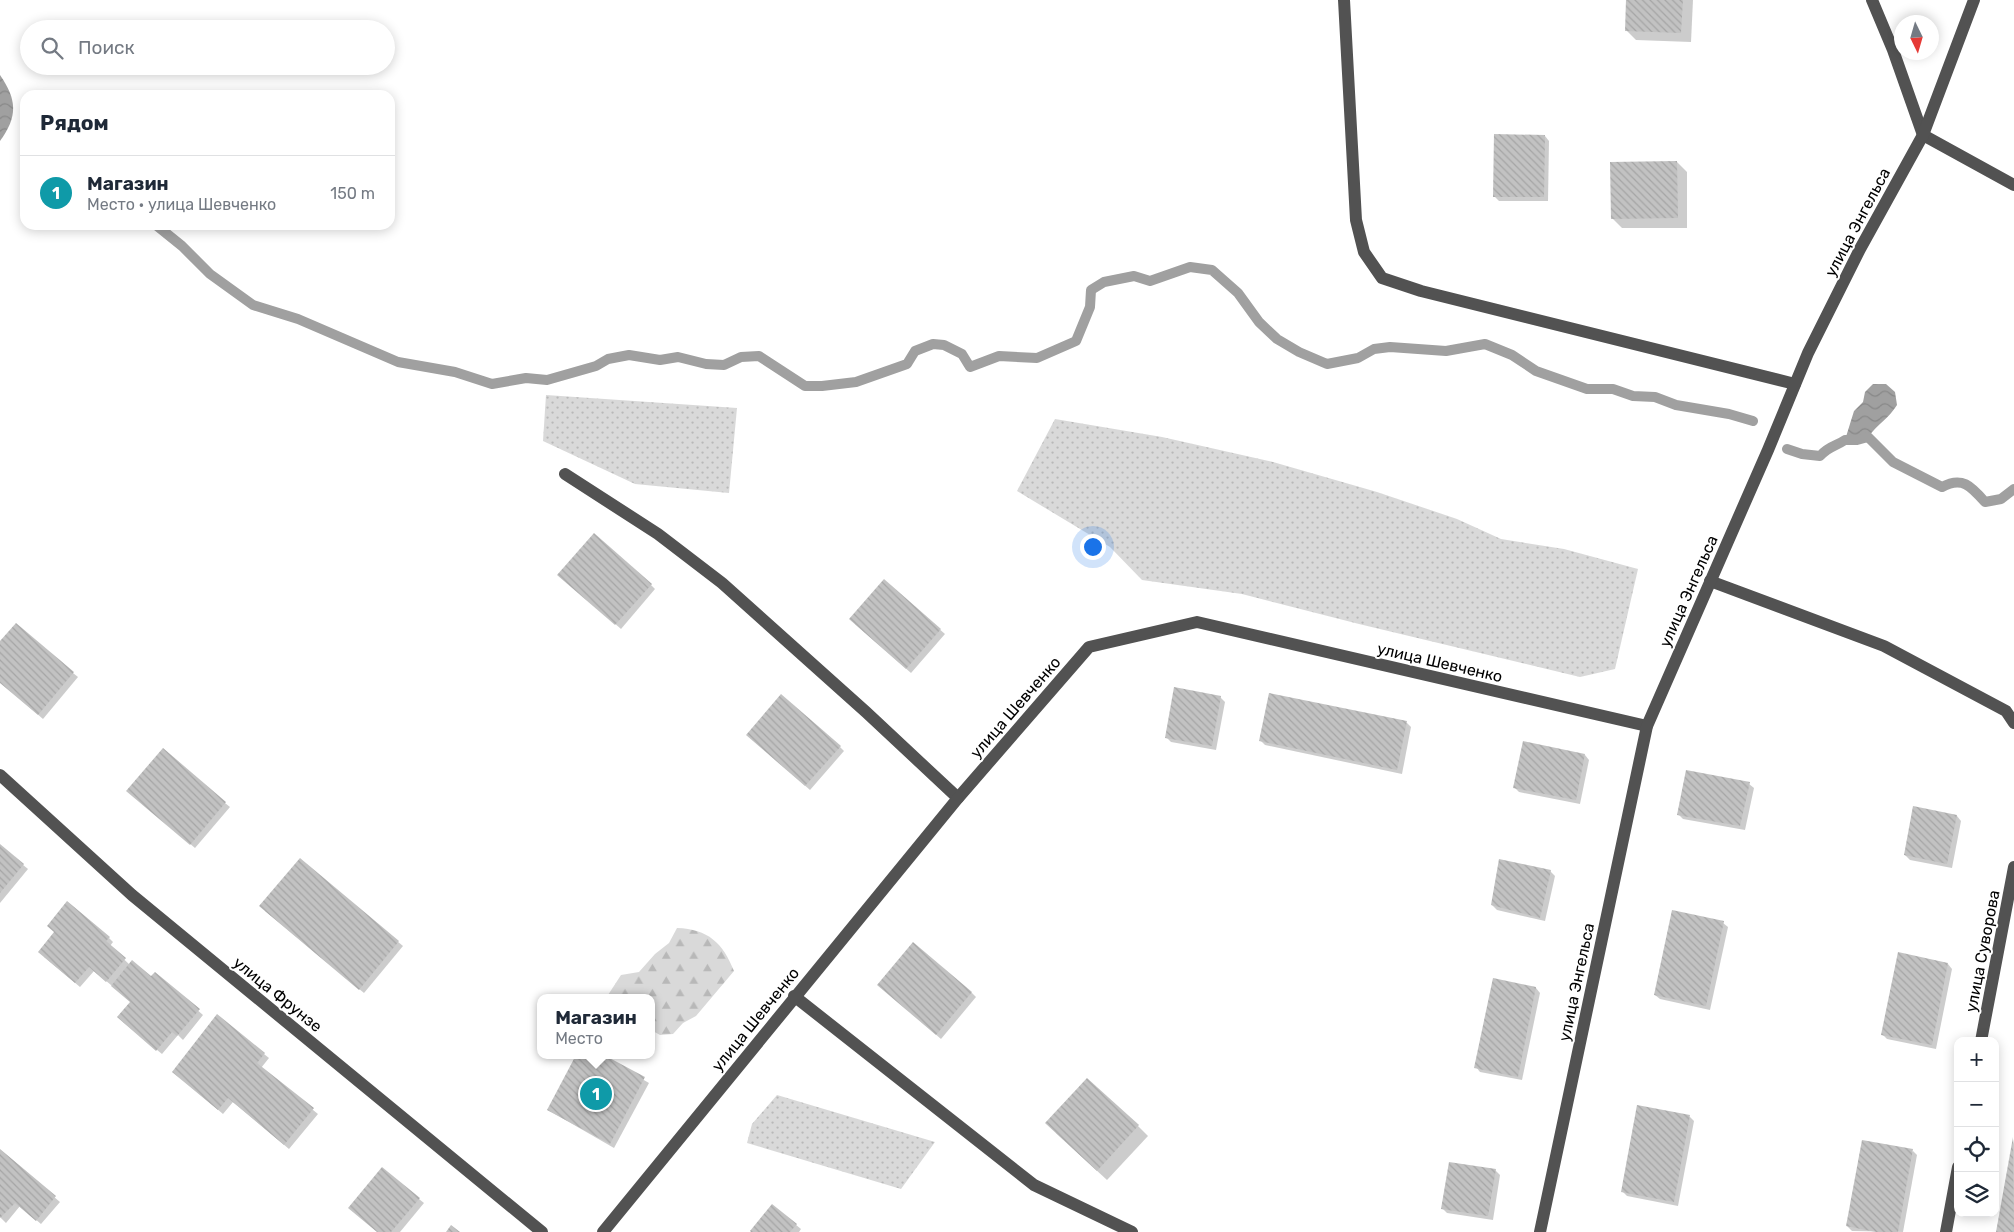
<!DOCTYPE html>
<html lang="ru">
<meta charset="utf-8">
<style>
:root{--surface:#fff;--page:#f2f2f3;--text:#1f2937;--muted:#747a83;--line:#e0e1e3;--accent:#0b8043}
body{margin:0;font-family:Rubik,sans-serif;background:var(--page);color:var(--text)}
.controls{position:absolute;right:15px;bottom:15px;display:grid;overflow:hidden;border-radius:10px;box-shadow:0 2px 12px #0003}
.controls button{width:45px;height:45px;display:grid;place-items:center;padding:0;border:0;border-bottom:1px solid var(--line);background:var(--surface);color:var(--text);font:25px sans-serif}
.compass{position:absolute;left:1894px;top:15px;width:45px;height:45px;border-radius:50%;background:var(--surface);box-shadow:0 2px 12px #0003;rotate:175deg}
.you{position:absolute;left:1092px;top:546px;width:18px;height:18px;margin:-12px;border:4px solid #fff;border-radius:50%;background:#1a73e8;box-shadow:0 0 0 8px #1a73e833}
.badge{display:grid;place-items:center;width:32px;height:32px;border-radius:50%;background:var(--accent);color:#fff;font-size:16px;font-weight:700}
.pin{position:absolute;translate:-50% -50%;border:2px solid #fff;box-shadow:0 1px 5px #0006}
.popup{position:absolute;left:537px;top:994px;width:118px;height:65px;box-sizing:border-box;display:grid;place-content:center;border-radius:10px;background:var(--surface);filter:drop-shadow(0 1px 4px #0005);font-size:16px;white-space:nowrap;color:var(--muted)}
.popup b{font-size:19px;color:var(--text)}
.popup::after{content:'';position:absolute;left:50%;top:100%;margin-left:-10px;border:10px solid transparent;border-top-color:var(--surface)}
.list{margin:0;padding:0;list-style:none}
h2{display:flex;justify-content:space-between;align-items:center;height:65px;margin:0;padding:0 20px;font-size:21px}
h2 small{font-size:16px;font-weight:400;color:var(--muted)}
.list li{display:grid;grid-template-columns:32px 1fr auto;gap:15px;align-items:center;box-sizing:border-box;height:75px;padding:0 20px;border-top:1px solid var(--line)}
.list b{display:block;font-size:19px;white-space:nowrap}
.list p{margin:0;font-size:16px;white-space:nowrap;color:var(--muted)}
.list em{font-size:16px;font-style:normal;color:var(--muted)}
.icon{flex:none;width:28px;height:28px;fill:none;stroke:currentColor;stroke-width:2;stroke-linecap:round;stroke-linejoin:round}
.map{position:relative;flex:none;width:2014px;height:1232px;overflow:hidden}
.search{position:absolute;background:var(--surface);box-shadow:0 2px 12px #0003;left:20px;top:20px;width:375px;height:55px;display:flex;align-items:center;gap:12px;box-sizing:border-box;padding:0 18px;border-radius:28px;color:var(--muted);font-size:19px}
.panel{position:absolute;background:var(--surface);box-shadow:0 2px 12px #0003;left:20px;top:90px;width:375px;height:140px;border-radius:15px}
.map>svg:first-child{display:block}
</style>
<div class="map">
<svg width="2014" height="1232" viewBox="0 0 2014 1232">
<defs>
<pattern id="forest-firs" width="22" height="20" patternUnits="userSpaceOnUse" patternTransform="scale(1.25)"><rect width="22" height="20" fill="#d9d9d9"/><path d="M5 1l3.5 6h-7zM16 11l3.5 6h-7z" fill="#b8b8b8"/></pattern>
<pattern id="garden-dots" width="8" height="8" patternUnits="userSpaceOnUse" patternTransform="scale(1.25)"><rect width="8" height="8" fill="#d9d9d9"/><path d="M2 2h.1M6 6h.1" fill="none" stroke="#b8b8b8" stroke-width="1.8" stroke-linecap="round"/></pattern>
<pattern id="water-waves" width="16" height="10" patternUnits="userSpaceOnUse" patternTransform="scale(1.25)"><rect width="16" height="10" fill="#a0a0a0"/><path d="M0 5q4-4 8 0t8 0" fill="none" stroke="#888"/></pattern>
<pattern id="building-back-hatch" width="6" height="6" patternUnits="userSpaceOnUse" patternTransform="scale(1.25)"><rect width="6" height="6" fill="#c2c2c2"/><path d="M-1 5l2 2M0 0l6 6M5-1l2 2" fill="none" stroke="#a5a5a5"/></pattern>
</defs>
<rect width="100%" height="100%" fill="#fff"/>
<!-- forest -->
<path fill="url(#forest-firs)" d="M677,928C708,929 723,943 734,971L696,1016L683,1023L673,1034L660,1035L651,1030V998H609L608,995L621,975L639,972L655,954L669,943Z"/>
<!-- garden -->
<g fill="url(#garden-dots)">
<path d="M546,395L737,408L729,493L635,484L543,441Z"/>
<path d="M1055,419L1162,437L1273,462L1377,492L1457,519L1501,539L1564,549L1638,569L1615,669L1580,677L1359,624L1242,594L1142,580L1110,547L1017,491Z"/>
<path d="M777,1095L935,1142L901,1189L747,1143L752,1124Z"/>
</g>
<!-- water -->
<g fill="url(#water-waves)">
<path d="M0,75C17,100 18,116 0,141Z"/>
<path d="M1873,384H1886L1895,392L1897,405C1889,418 1878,424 1868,437L1845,440L1854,411L1863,402L1865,392Z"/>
</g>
<!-- shadow -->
<g fill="#0003">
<path d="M1627,0H1693L1691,42L1636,40L1626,30Z"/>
<path d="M1545,136L1549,141L1548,201H1499L1494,196Z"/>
<path d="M1677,162L1687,172V228H1622L1612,218Z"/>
<path d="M564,579L651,585L655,589L621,629Z"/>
<path d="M884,581L945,634L911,673L855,624Z"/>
<path d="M0,643L73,673L78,677L43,719L0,682Z"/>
<path d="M1270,695L1407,723L1411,727L1402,774L1265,745L1261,741Z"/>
<path d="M1220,697L1225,702L1216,750L1171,742L1166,737Z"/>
<path d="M752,739L840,747L844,751L810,790Z"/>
<path d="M1585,755L1589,760L1580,804L1519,792L1514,787Z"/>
<path d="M1749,784L1754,788L1745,830L1683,819L1678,814Z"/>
<path d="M132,795L225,803L230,807L195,848Z"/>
<path d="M1957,816L1961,821L1952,868L1910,860L1905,855Z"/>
<path d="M0,846L28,869L0,903Z"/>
<path d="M300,860L403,946L364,993L265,911Z"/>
<path d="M1550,871L1555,876L1545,921L1497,910L1492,905Z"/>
<path d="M1723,923L1728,927L1710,1010L1660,999L1655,995Z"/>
<path d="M109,938L113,942L110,946L130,965L151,978L155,973L203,1015L183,1040L178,1035L162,1054L123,1022L132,1003L111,985L94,971L80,987L44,957Z"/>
<path d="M1948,964L1952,969L1936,1049L1887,1039L1882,1034Z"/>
<path d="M1494,980L1536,988L1540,993L1522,1080L1480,1072L1476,1067Z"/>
<path d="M883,989L971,992L976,997L941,1039Z"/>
<path d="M264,1054L269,1058L261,1068L318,1114L289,1149L233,1102L223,1114L178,1076Z"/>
<path d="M601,1055L649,1083L614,1148L548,1110Z"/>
<path d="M1638,1107L1690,1117L1694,1121L1678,1206L1627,1196L1622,1191Z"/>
<path d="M1138,1126L1148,1136L1107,1180L1056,1133Z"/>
<path d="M2014,1139V1232H1997Z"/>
<path d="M0,1151L60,1202L41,1224L20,1206L6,1223L0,1217Z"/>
<path d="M1913,1151L1917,1155L1903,1232L1852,1231L1847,1226Z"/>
<path d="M1495,1170L1500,1175L1493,1220L1447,1213L1442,1208Z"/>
<path d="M419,1199L424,1203L400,1232H378Z"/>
<path d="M772,1205L801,1229L799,1232H753Z"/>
</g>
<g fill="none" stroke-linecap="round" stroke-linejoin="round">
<!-- stream -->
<g stroke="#a0a0a0" stroke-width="10">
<path d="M156,225L182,246L210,274L253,305L298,319L398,362L455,372L492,384L526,378L547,380L596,366L608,359L629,355L660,360L678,357L706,364L724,365L741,357L759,356L805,386H822L856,382L907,364L915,351L933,344L944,345L962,354L970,367L999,356L1037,358L1076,341L1090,307L1091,290L1104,282L1134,276L1150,281L1190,267L1212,270L1238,293L1259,322L1277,339L1299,352L1327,364L1358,358L1374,349L1390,347L1446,351L1485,344L1512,355L1536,371L1587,389H1613L1633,396L1655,397L1676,405L1729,414L1753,421"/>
<path d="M1787,449L1802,454L1820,456C1830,445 1835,447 1845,440H1857L1868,437L1893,462L1942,487C1962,476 1971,486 1985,502L2001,499L2014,489"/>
</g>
</g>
<!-- building -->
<g fill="url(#building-back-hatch)">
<path d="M1626,0H1683L1681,33L1625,31Z"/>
<path d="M1494,134L1545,135L1544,197H1493Z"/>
<path d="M1677,161L1678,218L1611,219L1610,162Z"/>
<path d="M594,533L652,584L615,625L557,575Z"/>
<path d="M884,579L941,629L906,669L849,619Z"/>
<path d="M16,623L74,672L38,715L0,683V641Z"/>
<path d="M1174,687L1221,696L1212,746L1165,738Z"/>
<path d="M1269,693L1407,721L1397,770L1259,741Z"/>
<path d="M781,694L841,746L805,786L746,735Z"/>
<path d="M1523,741L1585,754L1576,800L1513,788Z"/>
<path d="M163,748L226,802L190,845L126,791Z"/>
<path d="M1686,770L1750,782L1740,826L1677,815Z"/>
<path d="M1913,806L1957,815L1947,864L1904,855Z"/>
<path d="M0,844L24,864L0,893Z"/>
<path d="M300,858L399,941L359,990L259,906Z"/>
<path d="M1499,859L1551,870L1540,918L1491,905Z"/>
<path d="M67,901L110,937L106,941L126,958L106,982L89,967L75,983L38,952L54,932L47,926Z"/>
<path d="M1672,910L1724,921L1706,1006L1654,995Z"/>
<path d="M913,942L972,992L936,1035L877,985Z"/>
<path d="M1898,952L1948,963L1932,1045L1881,1035Z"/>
<path d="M132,960L151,976L155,972L200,1009L177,1036L172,1032L156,1051L117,1017L130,1002L111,986Z"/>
<path d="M1493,978L1536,987L1518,1077L1474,1068Z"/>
<path d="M217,1014L265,1053L257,1063L314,1108L284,1145L228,1098L218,1110L172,1072Z"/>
<path d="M576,1055H604L645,1077L610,1144L547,1110Z"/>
<path d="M1087,1078L1139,1125L1097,1171L1045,1123Z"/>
<path d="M1637,1105L1690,1115L1674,1202L1621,1192Z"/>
<path d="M2013,1137L2014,1232H1996Z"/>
<path d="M1862,1140L1913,1149L1898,1232H1876L1846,1226Z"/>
<path d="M0,1149L56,1196L36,1221L15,1203L0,1218Z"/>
<path d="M1449,1162L1496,1169L1488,1216L1441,1209Z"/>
<path d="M382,1167L420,1198L391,1232H377L348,1208Z"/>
<path d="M772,1204L797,1224L790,1232H751L750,1231Z"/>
<path d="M451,1225L460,1232H446Z"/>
</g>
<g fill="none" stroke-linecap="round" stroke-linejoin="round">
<!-- minor -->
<g stroke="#525252" stroke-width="12">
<path d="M1344,0L1356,220L1364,252L1382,278L1421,291L1795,384"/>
<path d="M1872,0L1893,50L1923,135"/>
<path d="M1923,135L2014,185"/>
<path d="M565,474L658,534L722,583L866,712L958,798"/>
<path d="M1710,581L1884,646L2006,711L2014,723"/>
<path d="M0,775L132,895L542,1232"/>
<path d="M794,996L1034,1185L1132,1232"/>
<path d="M1981,1041L2014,867"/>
<path d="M603,1232L958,798L1089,647L1197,622L1647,726"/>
<path d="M1540,1232L1647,726L1768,450L1808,353L1860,249L1923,135L1974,0"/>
<path d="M1946,1232L1958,1167"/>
</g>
</g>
<g text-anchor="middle" stroke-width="4" stroke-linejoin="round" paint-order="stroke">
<!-- street labels -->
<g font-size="16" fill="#000" stroke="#fff">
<text transform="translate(1857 222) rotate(-62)" y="6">улица Энгельса</text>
<text transform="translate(1688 591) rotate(-66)" y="6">улица Энгельса</text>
<text transform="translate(1440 662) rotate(13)" y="6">улица Шевченко</text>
<text transform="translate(1015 707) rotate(-49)" y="6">улица Шевченко</text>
<text transform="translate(1982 951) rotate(-79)" y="6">улица Суворова</text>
<text transform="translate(1576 982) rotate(-78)" y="6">улица Энгельса</text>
<text transform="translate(278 994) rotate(39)" y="6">улица Фрунзе</text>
<text transform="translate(755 1019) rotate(-51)" y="6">улица Шевченко</text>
</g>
</g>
</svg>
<div class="controls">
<button>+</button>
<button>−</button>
<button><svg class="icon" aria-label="locate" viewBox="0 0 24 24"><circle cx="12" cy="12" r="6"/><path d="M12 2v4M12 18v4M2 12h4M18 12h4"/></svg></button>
<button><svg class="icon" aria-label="layers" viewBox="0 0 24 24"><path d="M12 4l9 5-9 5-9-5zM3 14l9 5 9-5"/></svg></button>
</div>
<svg class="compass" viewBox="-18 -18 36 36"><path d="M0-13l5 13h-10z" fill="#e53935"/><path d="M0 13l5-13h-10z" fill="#747a83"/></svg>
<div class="you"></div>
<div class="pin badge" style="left:596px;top:1094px;background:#0f9aa8">1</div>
<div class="popup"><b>Магазин</b>Место</div>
<div class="search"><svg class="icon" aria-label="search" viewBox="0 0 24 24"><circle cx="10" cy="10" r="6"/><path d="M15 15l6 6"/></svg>Поиск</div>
<section class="panel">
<h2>Рядом<small></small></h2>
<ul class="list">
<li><span class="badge" style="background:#0f9aa8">1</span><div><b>Магазин</b><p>Место · улица Шевченко</p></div><em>150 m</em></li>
</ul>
</section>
</div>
